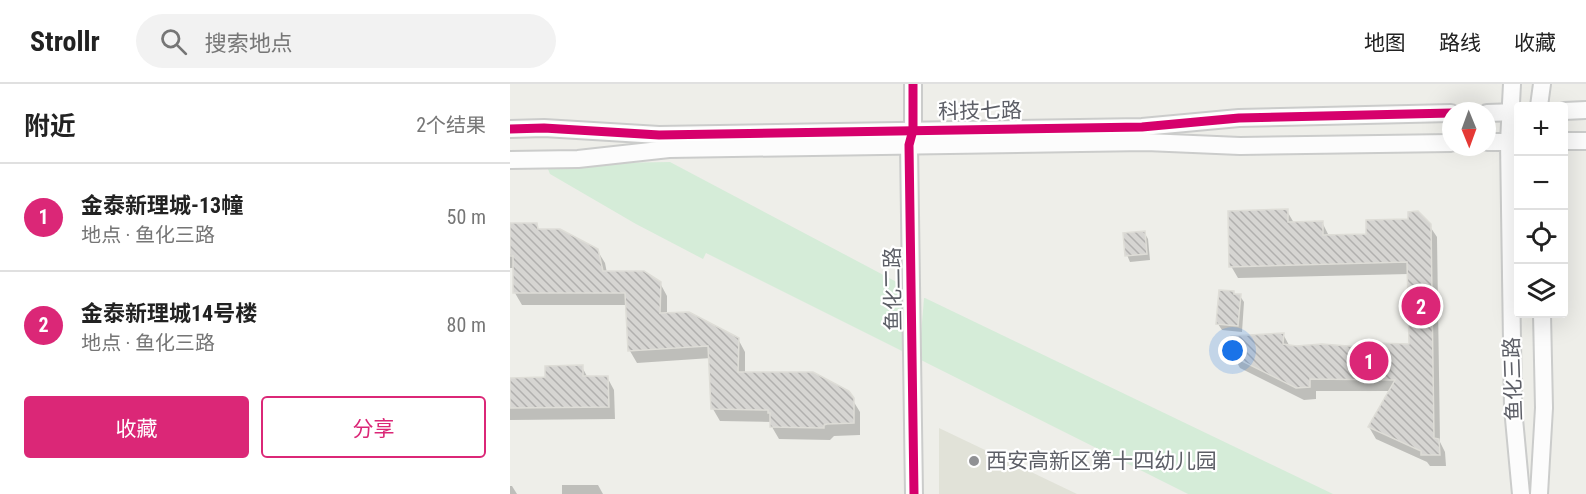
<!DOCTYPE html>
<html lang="zh">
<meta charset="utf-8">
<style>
:root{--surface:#fff;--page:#f2f2f2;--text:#222;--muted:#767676;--line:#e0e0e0;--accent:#db2777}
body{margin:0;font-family:"Roboto Condensed","Noto Sans SC",sans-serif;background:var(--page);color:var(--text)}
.controls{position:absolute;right:18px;top:18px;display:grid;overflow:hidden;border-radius:6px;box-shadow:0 6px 24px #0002}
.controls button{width:54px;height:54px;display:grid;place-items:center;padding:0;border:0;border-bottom:2px solid var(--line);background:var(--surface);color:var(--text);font:30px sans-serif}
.compass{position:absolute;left:932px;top:18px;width:54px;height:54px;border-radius:50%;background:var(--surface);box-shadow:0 6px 24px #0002;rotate:179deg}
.you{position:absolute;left:723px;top:267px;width:21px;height:21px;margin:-15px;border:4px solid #fff;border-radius:50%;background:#1a73e8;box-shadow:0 0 0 9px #1a73e833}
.badge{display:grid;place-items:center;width:39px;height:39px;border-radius:50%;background:var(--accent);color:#fff;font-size:20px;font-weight:700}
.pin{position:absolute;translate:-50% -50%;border:3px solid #fff;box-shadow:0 2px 6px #0006}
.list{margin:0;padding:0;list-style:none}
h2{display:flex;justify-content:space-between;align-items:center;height:78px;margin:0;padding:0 24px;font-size:26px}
h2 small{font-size:20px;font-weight:400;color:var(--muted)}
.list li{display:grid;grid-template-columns:39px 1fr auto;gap:18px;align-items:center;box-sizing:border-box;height:108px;padding:0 24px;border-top:2px solid var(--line)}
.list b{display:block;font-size:22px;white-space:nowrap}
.list p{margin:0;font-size:20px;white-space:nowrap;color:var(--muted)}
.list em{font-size:20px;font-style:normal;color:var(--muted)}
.actions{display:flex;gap:12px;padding:18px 24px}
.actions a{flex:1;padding:14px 0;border:2px solid var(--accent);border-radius:6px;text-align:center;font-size:21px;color:var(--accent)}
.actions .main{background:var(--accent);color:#fff}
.icon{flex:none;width:33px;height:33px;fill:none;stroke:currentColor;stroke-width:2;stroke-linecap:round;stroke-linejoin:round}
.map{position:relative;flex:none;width:1076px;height:410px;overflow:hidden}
header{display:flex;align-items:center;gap:36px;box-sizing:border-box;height:84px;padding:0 30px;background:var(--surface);border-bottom:2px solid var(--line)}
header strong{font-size:28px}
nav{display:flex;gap:33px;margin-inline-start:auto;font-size:21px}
.search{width:420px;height:54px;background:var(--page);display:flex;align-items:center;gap:15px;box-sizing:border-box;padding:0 21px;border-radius:33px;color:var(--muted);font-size:22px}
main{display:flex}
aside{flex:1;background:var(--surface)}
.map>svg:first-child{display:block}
</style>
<header>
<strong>Strollr</strong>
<div class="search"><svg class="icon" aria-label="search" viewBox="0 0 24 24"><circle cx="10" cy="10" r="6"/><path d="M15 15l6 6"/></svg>搜索地点</div>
<nav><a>地图</a><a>路线</a><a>收藏</a></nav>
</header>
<main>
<aside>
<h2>附近<small>2个结果</small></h2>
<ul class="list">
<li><span class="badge">1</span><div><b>金泰新理城-13幢</b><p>地点 · 鱼化三路</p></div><em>50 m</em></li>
<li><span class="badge">2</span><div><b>金泰新理城14号楼</b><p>地点 · 鱼化三路</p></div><em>80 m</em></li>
</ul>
<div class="actions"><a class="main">收藏</a><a>分享</a></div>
</aside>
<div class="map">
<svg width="1076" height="410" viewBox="0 0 1076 410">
<defs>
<pattern id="building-back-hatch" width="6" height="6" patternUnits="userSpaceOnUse" patternTransform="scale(1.5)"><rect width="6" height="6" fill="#d6d5d2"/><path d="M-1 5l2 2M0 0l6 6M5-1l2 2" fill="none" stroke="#b1b0ae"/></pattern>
</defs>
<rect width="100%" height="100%" fill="#eeeee9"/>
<!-- education -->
<path fill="#e1e2d8" d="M429,344L567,410H429Z"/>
<!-- green -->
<g fill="#d5ecd8">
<path d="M160,78L398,204L392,267L196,169L193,175L126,140L40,90L36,80Z"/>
<path d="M414,214H415L823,410H678L409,275Z"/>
</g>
<!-- shadow -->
<g fill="#0003">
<path d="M777,127L784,139L812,138L819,152L858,151L919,141L927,153L930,358L935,368L936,382H920L917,378L866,355L859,343L880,307H806V315L794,316L730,284L723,271L773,250L780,263L866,266L901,261L899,190L728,194L721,182Z"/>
<path d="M26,140L30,147L87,166L95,179L97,189L150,199L157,212V231L228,255L235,268V289L342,315L350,328V351L324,352L320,356L269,355L262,343V338L210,337L203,325L201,274L127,279L120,267L117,221H12L5,209V184H0V141Z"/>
<path d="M634,148L638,155L640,176L620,178L617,171Z"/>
<path d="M723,208L725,211L730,212L734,218L732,248L712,246L708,240Z"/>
<path d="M72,283L78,294L97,293L104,306L105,335L0,336V295L36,294Z"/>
<path d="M52,401H88L93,410H52Z"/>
<path d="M0,402H2L7,410H0Z"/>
</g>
<!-- building -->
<g fill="url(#building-back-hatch)" stroke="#deddd7" stroke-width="1.5">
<path d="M778,125V138L813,137V151L856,150V136L898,135V128L908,127L921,140L924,354L929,355L930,371H911V367L858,343L885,296L800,295V303L786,304L722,272L721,252L774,249L773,260L786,262L812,260L864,264V259L899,260L897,178L719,183L718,127Z"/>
<path d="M0,139H27L28,145H50L88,165L93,187H134L151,198L150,229L179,228L229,254L228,288H303L339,307L344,314V339L317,340L314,341V344L260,343V329H258V326L201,325L198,262L118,267L115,209H3V172H0Z"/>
<path d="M635,147L637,170L615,172L613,149Z"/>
<path d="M709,206L724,207V210H731L728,242L706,240Z"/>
<path d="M73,281V292H98L99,323L0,324V294L35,293V282Z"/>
</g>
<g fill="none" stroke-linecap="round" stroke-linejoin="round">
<defs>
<g id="minor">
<path d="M403,0V46L399,61L404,410"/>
<path d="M1002,0L999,58L1003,324L1011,410"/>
<path d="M1029,22L1032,0"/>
<path d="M1054,27L1076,26"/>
<path d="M977,29L1008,28"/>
<path d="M0,45L34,44L149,51L632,43L729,34L941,29"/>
<path d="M1054,57H1076"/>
<path d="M977,58H1008"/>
<path d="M0,76L68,75L159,65L636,58L730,62L941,59"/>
<path d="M1029,410L1034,324L1032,230"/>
</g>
</defs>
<!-- minor casing -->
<use href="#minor" stroke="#cbcccb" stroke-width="20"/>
<!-- minor -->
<use href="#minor" stroke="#fcfcfc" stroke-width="16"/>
<defs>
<g id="cycleway">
<path d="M403,0V46L399,61L404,410"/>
<path d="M0,45L34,44L149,51L632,43L729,34L941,29"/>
</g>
</defs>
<!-- cycleway casing -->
<use href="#cycleway" stroke="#fff" stroke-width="13"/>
<!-- cycleway -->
<use href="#cycleway" stroke="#d6006c" stroke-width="9"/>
</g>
<!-- markers -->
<circle fill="#909194" stroke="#fff" stroke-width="2" cx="464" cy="377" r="6"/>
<g text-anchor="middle" stroke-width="4.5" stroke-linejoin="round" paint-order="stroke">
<!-- street labels -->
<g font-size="21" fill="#5d5f67" stroke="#fff">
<text transform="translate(470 27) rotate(-1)" y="7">科技七路</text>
<text transform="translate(383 205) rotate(-91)" y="7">鱼化二路</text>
<text transform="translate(1003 295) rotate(-92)" y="7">鱼化三路</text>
</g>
<!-- poi labels -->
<g font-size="21" fill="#5d5f67" stroke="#fff" text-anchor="start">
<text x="476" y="384">西安高新区第十四幼儿园</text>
</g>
</g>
</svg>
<div class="controls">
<button>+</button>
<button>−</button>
<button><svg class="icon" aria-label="locate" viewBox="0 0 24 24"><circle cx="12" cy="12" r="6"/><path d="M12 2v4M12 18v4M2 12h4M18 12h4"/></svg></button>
<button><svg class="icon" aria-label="layers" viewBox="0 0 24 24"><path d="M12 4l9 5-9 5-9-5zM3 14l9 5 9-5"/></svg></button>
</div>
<svg class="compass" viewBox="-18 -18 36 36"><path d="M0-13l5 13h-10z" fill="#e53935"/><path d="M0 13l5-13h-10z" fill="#767676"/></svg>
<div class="you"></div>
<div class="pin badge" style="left:859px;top:277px">1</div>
<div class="pin badge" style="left:911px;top:222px">2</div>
</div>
</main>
